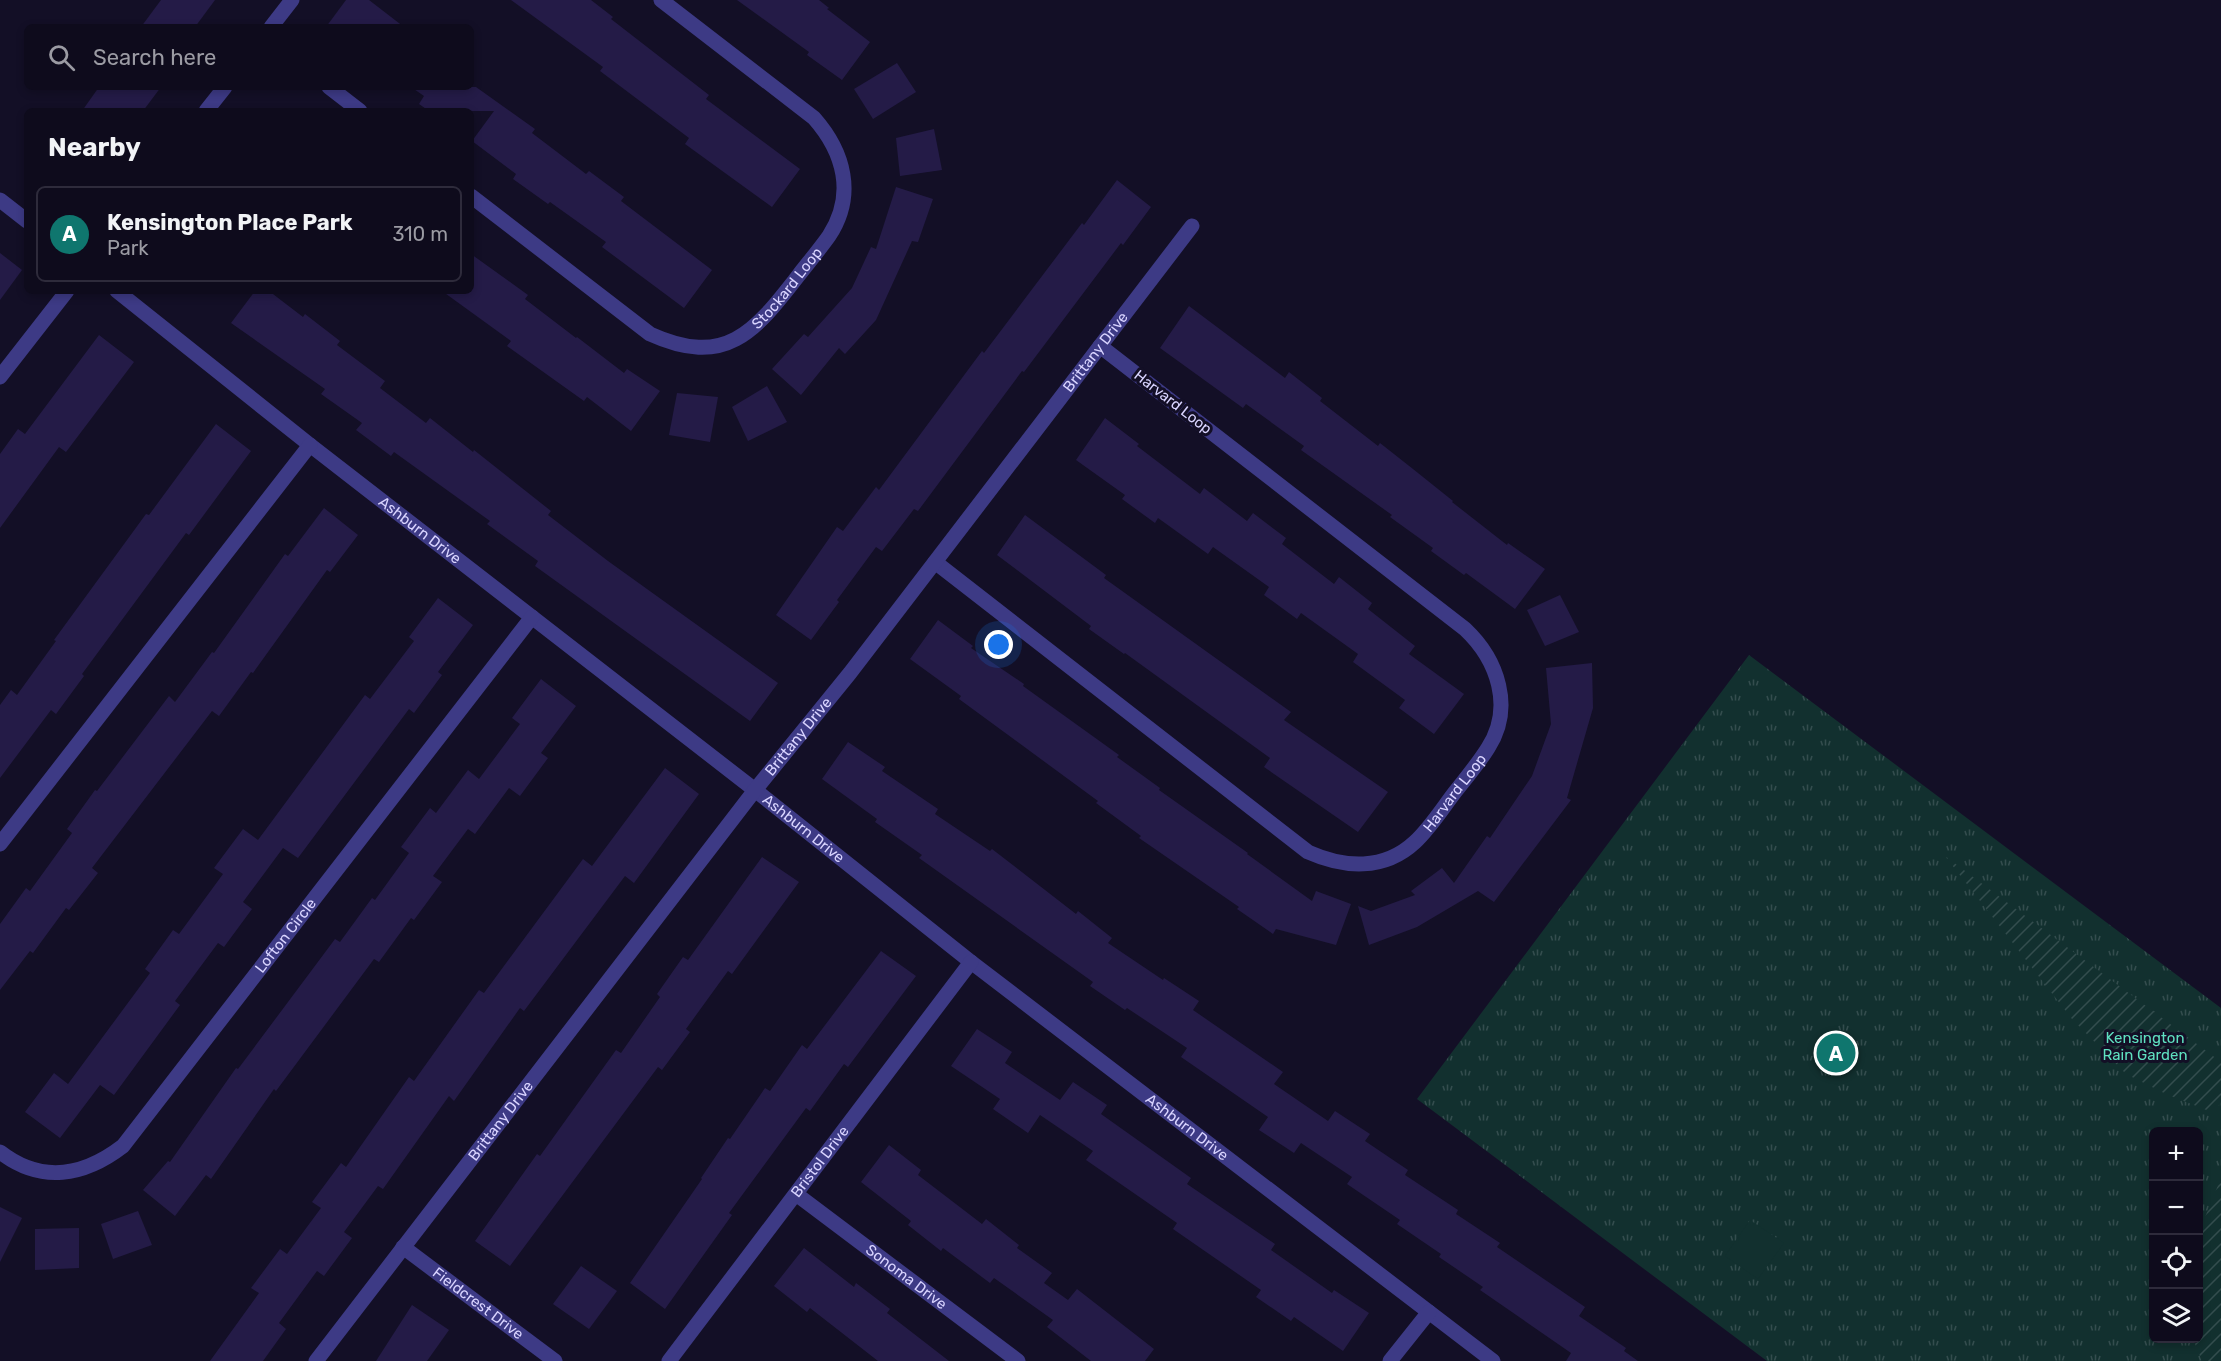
<!DOCTYPE html>
<meta charset="utf-8">
<style>
:root{--surface:#0e0b1c;--page:#1c1929;--text:#f1f3f6;--muted:#9b9ba3;--line:#2e2b3b;--accent:#0f766e}
body{margin:0;font-family:Rubik,sans-serif;background:var(--page);color:var(--text)}
.controls{position:absolute;right:18px;bottom:18px;display:grid;overflow:hidden;border-radius:9px;box-shadow:0 3px 9px #0003}
.controls button{width:54px;height:54px;display:grid;place-items:center;padding:0;border:0;border-bottom:2px solid var(--line);background:var(--surface);color:var(--text);font:30px sans-serif}
.you{position:absolute;left:999px;top:645px;width:21px;height:21px;margin:-15px;border:4px solid #fff;border-radius:50%;background:#1a73e8;box-shadow:0 0 0 9px #1a73e833}
.badge{display:grid;place-items:center;width:39px;height:39px;border-radius:50%;background:var(--accent);color:#fff;font-size:20px;font-weight:700}
.pin{position:absolute;translate:-50% -50%;border:3px solid #fff;box-shadow:0 2px 6px #0006}
.list{margin:0;padding:0;list-style:none}
h2{display:flex;justify-content:space-between;align-items:center;height:78px;margin:0;padding:0 24px;font-size:26px}
h2 small{font-size:20px;font-weight:400;color:var(--muted)}
.list li{display:grid;grid-template-columns:39px 1fr auto;gap:18px;align-items:center;box-sizing:border-box;height:96px;margin:0 12px 12px;padding:0 12px;border:2px solid var(--line);border-radius:9px}
.list b{display:block;font-size:22px;white-space:nowrap}
.list p{margin:0;font-size:20px;white-space:nowrap;color:var(--muted)}
.list em{font-size:20px;font-style:normal;color:var(--muted)}
.icon{flex:none;width:33px;height:33px;fill:none;stroke:currentColor;stroke-width:2;stroke-linecap:round;stroke-linejoin:round}
.map{position:relative;flex:none;width:2221px;height:1361px;overflow:hidden}
.search{position:absolute;background:var(--surface);box-shadow:0 3px 9px #0003;left:24px;top:24px;width:450px;height:66px;display:flex;align-items:center;gap:15px;box-sizing:border-box;padding:0 21px;border-radius:9px;color:var(--muted);font-size:22px}
.panel{position:absolute;background:var(--surface);box-shadow:0 3px 9px #0003;left:24px;top:108px;width:450px;height:186px;border-radius:9px}
.map>svg:first-child{display:block}
</style>
<div class="map">
<svg width="2221" height="1361" viewBox="0 0 2221 1361">
<defs>
<pattern id="grass-tufts" width="24" height="20" patternUnits="userSpaceOnUse" patternTransform="scale(1.5)"><rect width="24" height="20" fill="#12302f"/><path d="M3 7l-1-3M5 7V3M7 7l1-3M15 17l-1-3M17 17v-4M19 17l1-3" fill="none" stroke="#344d4e"/></pattern>
<pattern id="garden-furrows" width="10" height="10" patternUnits="userSpaceOnUse" patternTransform="scale(1.5)"><rect width="10" height="10" fill="#12302f"/><path d="M-1 1l2-2M0 10L10 0M9 11l2-2" fill="none" stroke="#344d4e"/></pattern>
</defs>
<rect width="100%" height="100%" fill="#130f26"/>
<!-- grass -->
<path fill="url(#grass-tufts)" fill-rule="evenodd" d="M1749,655L2221,1008V1361H1767L1417,1099ZM2154,1132H2198V1338H2154Z"/>
<!-- garden -->
<g fill="url(#garden-furrows)">
<path d="M1945,856L2221,1062V1102L2214,1113L2166,1094L2126,1074L2072,1019Z"/>
<path d="M2221,1178V1361H2202L2193,1339L2198,1338L2199,1232Z"/>
</g>
<!-- pitch -->
<path fill="#12302f" d="M1750,1220L1784,1243L1758,1279L1725,1256Z"/>
<!-- building -->
<g fill="#241b47">
<path d="M161,0H215L195,27H141Z"/>
<path d="M346,0H369L404,27H326Z"/>
<path d="M511,0H591L613,17L611,19L709,95L706,99L800,169L772,207L685,144L689,138L600,71L603,67Z"/>
<path d="M737,0H819L829,8L827,9L870,42L842,80L807,55L809,52Z"/>
<path d="M897,63L916,92L873,119L854,89Z"/>
<path d="M99,87H161L143,111H82Z"/>
<path d="M411,87H476L535,129L532,133L586,174L589,171L624,197L621,201L712,270L684,308L602,247L606,242L550,202L548,204L513,179L516,174L472,141L494,111H429L419,104L424,96Z"/>
<path d="M934,129L942,170L900,176L896,138Z"/>
<path d="M1117,180L1151,207L1123,245L1121,243L1024,372L1022,371L918,511L914,509L882,551L876,547L837,600L839,602L811,640L776,615L837,527L843,531L876,487L879,490L982,351L984,353L1082,223L1084,225Z"/>
<path d="M896,187L933,199L918,242L912,241L876,320L845,354L839,348L801,395L772,369L804,334L808,337L852,288L871,247L876,249Z"/>
<path d="M0,253L22,270L0,300Z"/>
<path d="M471,254L528,295L525,299L576,338L577,337L624,373L627,369L660,391L631,431L587,397L584,401L507,346L511,341L442,291H471Z"/>
<path d="M255,291H269L303,317L305,314L340,341L337,345L385,381L380,388L426,423L430,418L473,452L474,450L551,511L548,515L608,561L778,683L750,721L535,566L538,561L487,524L490,521L394,452L391,456L356,430L362,423L321,394L325,389L231,323Z"/>
<path d="M1189,306L1285,378L1289,372L1322,398L1320,401L1378,446L1380,443L1413,469L1453,501L1452,502L1507,545L1508,543L1545,569L1515,609L1466,573L1464,575L1431,551L1433,548L1390,517L1392,515L1301,450L1304,446L1246,404L1243,408L1160,348Z"/>
<path d="M99,335L134,362L66,452L59,447L0,528V454L18,429L25,434Z"/>
<path d="M767,386L787,422L748,441L732,407Z"/>
<path d="M677,393L718,397L710,442L669,435Z"/>
<path d="M1105,418L1139,444L1137,446L1200,494L1204,488L1247,521L1253,513L1286,538L1282,544L1334,584L1339,577L1372,603L1368,609L1415,646L1409,654L1464,694L1434,734L1399,708L1405,700L1353,662L1358,654L1301,613L1297,619L1264,595L1269,587L1213,547L1208,554L1158,518L1155,523L1122,499L1125,495L1076,460Z"/>
<path d="M216,424L251,451L189,535L186,533L82,674L84,676L56,714L51,710L0,778V705L11,690L17,695L56,641L54,640L146,514L149,515Z"/>
<path d="M324,508L358,535L330,572L327,570L253,673L251,672L219,716L212,711L92,868L98,873L69,910L66,908L33,953L30,951L0,990V924L26,888L30,891L72,833L67,829L95,790L97,791L169,696L175,702L212,652L214,653L285,554L288,556Z"/>
<path d="M1025,515L1106,575L1104,578L1291,712L1284,720L1388,792L1358,832L1264,767L1270,758L1125,653L1124,654L1089,629L1091,626L997,555Z"/>
<path d="M1560,595L1579,632L1545,646L1527,610Z"/>
<path d="M438,598L473,625L438,672L442,675L414,713L409,709L298,858L283,848L243,902L252,909L224,947L218,943L175,1001L180,1005L114,1095L100,1085L60,1138L25,1112L54,1073L68,1084L150,973L145,969L173,930L179,934L223,874L214,868L243,829L258,840L365,695L370,699L414,641L409,637Z"/>
<path d="M938,620L973,646L971,648L1024,684L1023,686L1119,755L1117,757L1160,788L1159,790L1248,853L1247,854L1312,901L1316,891L1351,904L1336,945L1276,929L1273,934L1237,909L1239,907L1139,838L1141,836L1096,803L1098,801L959,699L961,696L910,659Z"/>
<path d="M1592,663L1593,708L1567,798L1571,800L1494,902L1478,891L1417,927L1369,945L1358,906L1371,911L1415,895L1411,891L1442,868L1454,883L1487,836L1490,838L1532,776L1551,724L1546,668Z"/>
<path d="M541,679L576,706L541,753L548,758L520,796L509,788L475,834L468,829L433,876L442,882L414,920L411,918L379,962L374,959L276,1091L274,1089L211,1179L206,1175L175,1216L143,1190L168,1161L170,1162L236,1068L238,1069L335,939L340,942L372,898L375,900L409,853L401,847L430,808L436,813L468,770L479,779L520,724L512,718Z"/>
<path d="M848,742L885,767L882,771L938,809L935,814L990,851L992,849L1076,914L1078,911L1112,938L1108,943L1163,980L1164,978L1199,1001L1193,1010L1283,1072L1274,1084L1328,1121L1335,1111L1370,1134L1365,1141L1408,1170L1405,1175L1458,1210L1456,1214L1500,1243L1497,1247L1585,1307L1579,1316L1626,1348L1624,1351L1638,1361H1566L1571,1353L1480,1290L1483,1287L1439,1257L1441,1254L1397,1224L1400,1220L1347,1184L1352,1177L1301,1143L1294,1153L1259,1130L1268,1117L1181,1057L1187,1048L1127,1008L1125,1010L1090,986L1093,982L919,858L922,855L875,822L877,819L822,779Z"/>
<path d="M665,768L699,794L634,883L625,876L524,1011L520,1008L454,1101L449,1096L383,1189L378,1186L344,1232L352,1238L324,1276L317,1271L279,1323L286,1329L263,1361H210L259,1293L251,1288L280,1249L287,1254L321,1208L312,1202L341,1163L346,1167L409,1077L414,1081L479,990L484,993L583,859L592,866Z"/>
<path d="M762,857L799,882L732,974L728,971L686,1029L690,1032L662,1070L658,1067L510,1266L475,1241L537,1154L540,1156L616,1050L621,1053L660,997L657,994L683,957L688,960Z"/>
<path d="M881,951L916,976L848,1067L844,1064L810,1111L806,1108L729,1213L732,1215L665,1309L630,1283L702,1179L701,1178L728,1138L730,1139L765,1088L770,1091L802,1045L807,1049Z"/>
<path d="M977,1029L1012,1052L1005,1063L1060,1100L1073,1082L1107,1105L1101,1114L1191,1178L1187,1184L1275,1244L1271,1250L1332,1293L1334,1290L1369,1313L1343,1351L1294,1317L1291,1321L1256,1297L1261,1290L1173,1229L1177,1223L1086,1160L1093,1151L1040,1115L1028,1133L993,1109L1000,1099L951,1066Z"/>
<path d="M889,1145L921,1170L918,1175L982,1224L986,1219L1019,1245L1017,1248L1052,1273L1044,1283L1068,1300L1077,1289L1154,1349L1145,1361H1091L1047,1327L1053,1320L994,1278L990,1283L943,1248L941,1251L908,1225L911,1221L861,1182Z"/>
<path d="M0,1207L22,1218L0,1262Z"/>
<path d="M138,1211L152,1245L113,1259L101,1224Z"/>
<path d="M79,1228V1268L35,1270V1229Z"/>
<path d="M804,1248L854,1287L856,1283L890,1309L887,1313L949,1361H878L810,1308L807,1312L774,1286Z"/>
<path d="M581,1266L617,1291L589,1329L553,1304Z"/>
<path d="M412,1305L449,1330L427,1361H376Z"/>
</g>
<g fill="none" stroke-linecap="round" stroke-linejoin="round">
<!-- minor -->
<g stroke="#3d3a85" stroke-width="15">
<path d="M271,27L292,0"/>
<path d="M329,87L360,111"/>
<path d="M206,111L225,87"/>
<path id="s1" d="M471,196L650,334C725,368 754,333 798,276C808,263 819,250 829,236C856,195 844,152 814,118L661,0"/>
<path d="M0,200L27,221"/>
<path id="s2" d="M117,291L310,445L755,790L971,962L1493,1361"/>
<path d="M0,377L67,291"/>
<path id="s3" d="M935,562L1308,852C1344,868 1384,871 1415,842C1430,828 1442,809 1455,792C1466,778 1478,764 1488,748C1514,708 1498,660 1465,629L1100,346"/>
<path d="M0,844L310,445"/>
<path id="s4" d="M0,1152C41,1184 84,1176 123,1146L532,617"/>
<path id="s5" d="M796,1194L1018,1361"/>
<path id="s6" d="M403,1247L555,1361"/>
<path id="s7" d="M316,1361L755,790L850,673L1192,226"/>
<path id="s8" d="M669,1361L971,962"/>
<path d="M1390,1361L1429,1312"/>
</g>
</g>
<g text-anchor="middle" stroke-width="6" stroke-linejoin="round" paint-order="stroke">
<!-- street labels -->
<g font-size="15" fill="#d9d4ff" stroke="#130f26">
<text dy="5" stroke="none"><textPath href="#s1" startOffset="388">Stockard Loop</textPath></text>
<text dy="5" stroke="none"><textPath href="#s7" startOffset="1275">Brittany Drive</textPath></text>
<text transform="translate(1173 402) rotate(38)" y="5">Harvard Loop</text>
<text dy="5" stroke="none"><textPath href="#s2" startOffset="386">Ashburn Drive</textPath></text>
<text dy="5" stroke="none"><textPath href="#s7" startOffset="789">Brittany Drive</textPath></text>
<text dy="5" stroke="none"><textPath href="#s3" startOffset="650">Harvard Loop</textPath></text>
<text dy="5" stroke="none"><textPath href="#s2" startOffset="872">Ashburn Drive</textPath></text>
<text dy="5" stroke="none"><textPath href="#s4" startOffset="400">Lofton Circle</textPath></text>
<text dy="5" stroke="none"><textPath href="#s7" startOffset="303">Brittany Drive</textPath></text>
<text dy="5" stroke="none"><textPath href="#s2" startOffset="1358">Ashburn Drive</textPath></text>
<text dy="5" stroke="none"><textPath href="#s8" startOffset="250">Bristol Drive</textPath></text>
<text dy="5" stroke="none"><textPath href="#s5" startOffset="138">Sonoma Drive</textPath></text>
<text dy="5" stroke="none"><textPath href="#s6" startOffset="94">Fieldcrest Drive</textPath></text>
</g>
<!-- park labels -->
<g font-size="15" fill="#5fe0c0" stroke="#130f26">
<text x="2145" y="1043">Kensington<tspan x="2145" dy="17">Rain Garden</tspan></text>
</g>
</g>
</svg>
<div class="controls">
<button>+</button>
<button>−</button>
<button><svg class="icon" aria-label="locate" viewBox="0 0 24 24"><circle cx="12" cy="12" r="6"/><path d="M12 2v4M12 18v4M2 12h4M18 12h4"/></svg></button>
<button><svg class="icon" aria-label="layers" viewBox="0 0 24 24"><path d="M12 4l9 5-9 5-9-5zM3 14l9 5 9-5"/></svg></button>
</div>
<div class="you"></div>
<div class="pin badge" style="left:1836px;top:1053px">A</div>
<div class="search"><svg class="icon" aria-label="search" viewBox="0 0 24 24"><circle cx="10" cy="10" r="6"/><path d="M15 15l6 6"/></svg>Search here</div>
<section class="panel">
<h2>Nearby<small></small></h2>
<ul class="list">
<li><span class="badge">A</span><div><b>Kensington Place Park</b><p>Park</p></div><em>310 m</em></li>
</ul>
</section>
</div>
